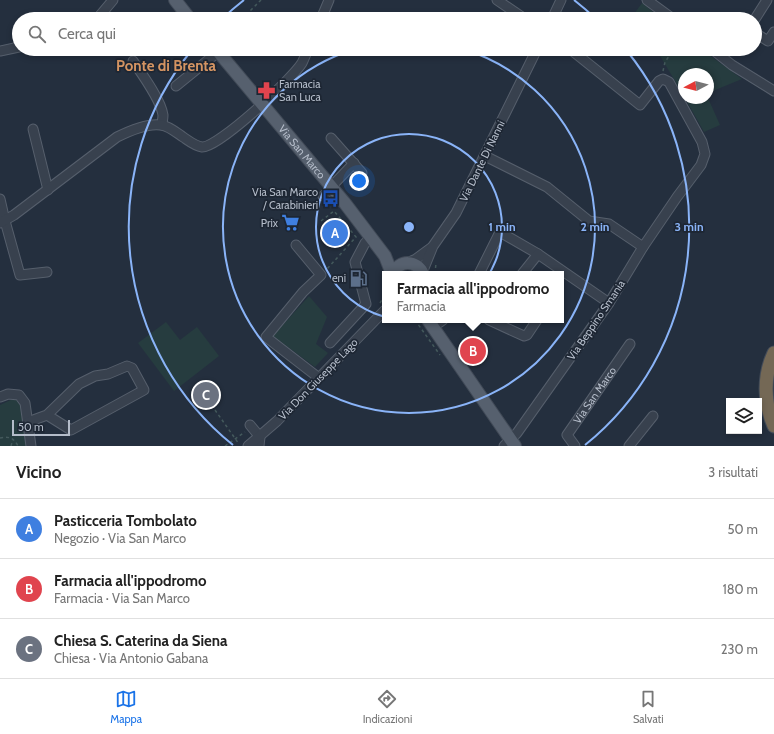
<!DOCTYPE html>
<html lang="it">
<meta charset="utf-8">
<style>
:root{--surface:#fff;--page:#f6f6f6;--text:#222;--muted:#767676;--line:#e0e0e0;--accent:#1a73e8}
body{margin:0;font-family:Cabin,sans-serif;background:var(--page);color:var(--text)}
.controls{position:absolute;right:12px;bottom:12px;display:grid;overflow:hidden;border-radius:0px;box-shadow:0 2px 6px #0003}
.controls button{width:36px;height:36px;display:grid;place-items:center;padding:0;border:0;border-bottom:1px solid var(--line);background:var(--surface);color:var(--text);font:20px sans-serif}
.compass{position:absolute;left:678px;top:68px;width:36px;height:36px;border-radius:50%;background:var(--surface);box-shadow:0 2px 6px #0003;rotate:263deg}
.scale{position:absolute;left:12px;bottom:10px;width:58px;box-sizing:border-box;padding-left:4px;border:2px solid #b4bcc9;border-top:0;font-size:11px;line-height:14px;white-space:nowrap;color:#b4bcc9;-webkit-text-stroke:3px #1d2633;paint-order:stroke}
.you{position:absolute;left:359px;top:181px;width:14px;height:14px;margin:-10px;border:3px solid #fff;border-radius:50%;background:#1a73e8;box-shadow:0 0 0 6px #1a73e833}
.badge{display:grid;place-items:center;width:26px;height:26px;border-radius:50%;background:var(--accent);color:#fff;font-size:13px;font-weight:700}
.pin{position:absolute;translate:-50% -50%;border:2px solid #fff;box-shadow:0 1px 4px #0006}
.popup{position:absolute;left:382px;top:271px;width:182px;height:52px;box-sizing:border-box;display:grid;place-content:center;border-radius:0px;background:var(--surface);filter:drop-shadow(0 1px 3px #0005);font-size:13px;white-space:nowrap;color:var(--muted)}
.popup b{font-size:15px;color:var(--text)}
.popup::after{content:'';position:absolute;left:50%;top:100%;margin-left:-8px;border:8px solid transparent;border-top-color:var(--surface)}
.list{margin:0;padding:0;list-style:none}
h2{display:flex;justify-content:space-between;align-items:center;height:52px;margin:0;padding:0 16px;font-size:17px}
h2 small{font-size:13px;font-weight:400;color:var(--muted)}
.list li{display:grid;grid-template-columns:26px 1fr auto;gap:12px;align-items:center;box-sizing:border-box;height:60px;padding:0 16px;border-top:1px solid var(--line)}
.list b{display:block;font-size:15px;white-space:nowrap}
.list p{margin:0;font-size:13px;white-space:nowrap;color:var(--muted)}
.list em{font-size:13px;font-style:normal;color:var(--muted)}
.icon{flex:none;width:22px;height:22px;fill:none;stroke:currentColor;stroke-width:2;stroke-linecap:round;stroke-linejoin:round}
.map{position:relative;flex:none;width:774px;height:446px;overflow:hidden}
.search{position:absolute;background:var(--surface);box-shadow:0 2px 6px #0003;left:12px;right:12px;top:12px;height:44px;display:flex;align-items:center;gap:10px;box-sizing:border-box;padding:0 14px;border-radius:22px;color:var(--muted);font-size:15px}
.sheet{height:232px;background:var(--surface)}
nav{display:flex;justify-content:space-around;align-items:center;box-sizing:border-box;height:56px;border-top:1px solid var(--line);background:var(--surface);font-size:11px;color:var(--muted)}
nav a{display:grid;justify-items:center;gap:2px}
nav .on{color:var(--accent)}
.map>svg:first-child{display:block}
</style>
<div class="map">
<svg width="774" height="446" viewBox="0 0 774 446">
<rect width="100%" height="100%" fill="#242f3e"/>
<!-- green -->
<g fill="#263c3f">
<path d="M642,3L662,19H638L634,14Z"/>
<path d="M656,49H701L742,79L708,93V74H684V96Z"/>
<path d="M685,98H708L720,125L704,132Z"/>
<path d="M309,296L327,317L316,344L328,353L315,367L273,336Z"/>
<path d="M166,322L180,340L197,327L219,356L174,391L138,343Z"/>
<path d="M17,397L21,406L26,446H0V405Z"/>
</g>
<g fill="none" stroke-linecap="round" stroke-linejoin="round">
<defs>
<g id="minor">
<path d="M497,0L525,19"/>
<path d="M647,0L673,19"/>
<path d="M97,19L113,0"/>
<path d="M321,19L329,0"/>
<path d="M552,19L561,0"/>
<path d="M755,19L767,0"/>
<path d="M755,33L768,41L774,32"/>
<path d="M712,49L732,65L774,91"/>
<path d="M0,51L19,47"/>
<path d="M133,61C142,74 161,100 163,115C163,119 162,122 162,125"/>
<path d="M176,86L218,52"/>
<path d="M33,129L48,190"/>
<path d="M331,138L362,173"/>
<path d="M485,156L547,187L589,221L609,224L643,247"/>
<path d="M331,187L354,163"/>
<path d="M323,196L332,188"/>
<path d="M0,199L5,221L20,275L47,272"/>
<path d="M0,223L14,215L117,137C129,131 148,123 161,125C169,126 177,133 183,137C189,141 195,146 202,147C218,148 292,79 302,63C304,59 306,54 308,49"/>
<path d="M296,245L321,275L303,292L266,337L319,378"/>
<path d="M407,263L416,259L431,248"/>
<path d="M422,273L433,246L456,213L537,49"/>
<path d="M479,274L500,232L538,254"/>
<path d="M522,274L538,254L609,303"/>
<path d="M489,320L524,336L527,335L537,320"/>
<path d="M433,327L443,320"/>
<path d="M330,343L366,304L355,262L365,243L372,239"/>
<path d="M0,397L8,394L19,395L25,403L31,446"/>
<path d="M28,422L47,415L71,430L144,390L132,368L127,366L108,374L95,376L79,384L47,415"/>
<path d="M250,425L260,437L259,446"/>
<path d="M248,446L277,421L385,310"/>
<path d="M504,446L517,433L609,303L643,247L677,197L701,165L705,154L702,142L669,82L663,79L659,81L640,105L570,49"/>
<path id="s1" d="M575,446L567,435L630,344"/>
<path d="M629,446L653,416"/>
</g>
<g id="major">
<path d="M175,0L190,19"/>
<path id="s2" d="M216,49L344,202L385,256L392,274"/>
<path d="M393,274C399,259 417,260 423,274"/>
<path d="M428,320L515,446"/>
</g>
<path id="highway" d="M774,353C763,376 764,403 774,426"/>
</defs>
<!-- minor casing -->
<use href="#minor" stroke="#565f6c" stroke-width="11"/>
<!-- major casing -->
<use href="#major" stroke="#414a57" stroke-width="14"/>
<!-- highway casing -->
<use href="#highway" stroke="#434c59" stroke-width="15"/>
<!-- path -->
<g stroke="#44595c" stroke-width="1.5" stroke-dasharray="3 3" stroke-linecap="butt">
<path d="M242,19L261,0"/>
<path d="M663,71L665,62L674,49"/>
<path d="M321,221L334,211L356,237L327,269"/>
<path d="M435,274L436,263"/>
<path d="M380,303L383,298L385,291"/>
<path d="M415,320L440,355"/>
<path d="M215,410L239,444"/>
<path d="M0,438C9,436 14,438 18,446"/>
<path d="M11,446L13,439"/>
<path d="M225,446L245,432"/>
</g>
<!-- minor -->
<use href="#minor" stroke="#38414e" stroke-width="9"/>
<!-- major -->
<use href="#major" stroke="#56606e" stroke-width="12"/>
<!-- highway -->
<use href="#highway" stroke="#746855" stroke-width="13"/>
</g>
<!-- distance rings -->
<g fill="none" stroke="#8ab4f8" stroke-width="2">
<circle cx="409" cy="227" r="93"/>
<path d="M463 49A186 186 0 1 1 355 49"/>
<path d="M233 445A280 280 0 0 1 191 51M222 19A280 280 0 0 1 244 0M574 0A280 280 0 0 1 596 19M627 51A280 280 0 0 1 585 445"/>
</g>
<!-- icons -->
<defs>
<symbol id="pharmacy-bare" viewBox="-9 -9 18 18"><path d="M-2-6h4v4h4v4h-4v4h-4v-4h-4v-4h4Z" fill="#e0444e" stroke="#1d2633" stroke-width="2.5" paint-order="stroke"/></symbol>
<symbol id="bus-bare" viewBox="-9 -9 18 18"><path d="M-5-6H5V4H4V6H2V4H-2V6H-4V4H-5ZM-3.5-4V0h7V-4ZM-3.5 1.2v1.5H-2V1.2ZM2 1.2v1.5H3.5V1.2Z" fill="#1a4fb4" stroke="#1d2633" stroke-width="2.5" paint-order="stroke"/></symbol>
<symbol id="supermarket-bare" viewBox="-9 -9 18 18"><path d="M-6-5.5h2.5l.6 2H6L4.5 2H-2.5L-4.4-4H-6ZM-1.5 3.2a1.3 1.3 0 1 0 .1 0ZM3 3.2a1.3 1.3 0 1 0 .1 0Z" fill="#3f7fe0" stroke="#1d2633" stroke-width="2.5" paint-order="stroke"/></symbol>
<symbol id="fuel-bare" viewBox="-9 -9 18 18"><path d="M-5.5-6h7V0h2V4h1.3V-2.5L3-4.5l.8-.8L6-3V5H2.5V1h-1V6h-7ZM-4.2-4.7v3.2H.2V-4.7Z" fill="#5c6f8a" stroke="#1d2633" stroke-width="2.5" paint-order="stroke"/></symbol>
</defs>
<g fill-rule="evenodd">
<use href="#pharmacy-bare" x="254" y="78" width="25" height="25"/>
<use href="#bus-bare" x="318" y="186" width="25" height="25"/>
<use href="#supermarket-bare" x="278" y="210" width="25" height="25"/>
<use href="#fuel-bare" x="346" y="266" width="25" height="25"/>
</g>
<g text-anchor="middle" stroke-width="3.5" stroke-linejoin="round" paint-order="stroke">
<!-- poi labels -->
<g font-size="11" fill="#b4bcc9" stroke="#1d2633" text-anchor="end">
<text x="279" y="88" text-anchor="start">Farmacia<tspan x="279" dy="13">San Luca</tspan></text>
<text x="318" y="196">Via San Marco<tspan x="318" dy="13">/ Carabinieri</tspan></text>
<text x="278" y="227">Prix</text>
<text x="346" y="282">eni</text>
</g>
<!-- street labels -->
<g font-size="11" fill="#b4bcc9" stroke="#1d2633">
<text dy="4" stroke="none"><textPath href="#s2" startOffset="134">Via San Marco</textPath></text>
<text transform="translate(482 161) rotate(-64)" y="4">Via Dante Di Nanni</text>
<text transform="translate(596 320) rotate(-56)" y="4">Via Beppino Smania</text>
<text transform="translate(318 379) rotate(-46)" y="4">Via Don Giuseppe Lago</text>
<text dy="4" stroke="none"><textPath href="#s1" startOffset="62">Via San Marco</textPath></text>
</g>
<!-- district labels -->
<g font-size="15" font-weight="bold" fill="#d59563" stroke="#1d2633">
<text x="166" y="71">Ponte di Brenta</text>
</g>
</g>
<circle cx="409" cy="227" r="6" fill="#8ab4f8" stroke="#1d2633" stroke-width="2"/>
<g font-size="12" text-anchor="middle" font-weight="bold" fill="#8ab4f8" stroke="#1d2633" stroke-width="3.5" stroke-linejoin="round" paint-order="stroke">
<text x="502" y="231">1 min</text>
<text x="595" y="231">2 min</text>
<text x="689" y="231">3 min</text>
</g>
</svg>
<div class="controls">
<button><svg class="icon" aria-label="layers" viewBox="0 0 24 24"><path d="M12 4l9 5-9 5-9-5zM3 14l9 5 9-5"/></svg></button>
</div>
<svg class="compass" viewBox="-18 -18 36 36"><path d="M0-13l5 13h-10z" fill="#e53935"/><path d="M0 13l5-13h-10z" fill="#767676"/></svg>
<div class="scale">50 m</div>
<div class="you"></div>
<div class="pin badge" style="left:335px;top:233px;background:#3f7fe0">A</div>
<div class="pin badge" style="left:473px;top:351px;background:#e0444e">B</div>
<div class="popup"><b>Farmacia all'ippodromo</b>Farmacia</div>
<div class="pin badge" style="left:206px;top:395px;background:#6b7280">C</div>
<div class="search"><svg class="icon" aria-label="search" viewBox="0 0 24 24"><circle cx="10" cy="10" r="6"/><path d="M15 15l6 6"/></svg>Cerca qui</div>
</div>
<section class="sheet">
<h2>Vicino<small>3 risultati</small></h2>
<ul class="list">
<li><span class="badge" style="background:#3f7fe0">A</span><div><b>Pasticceria Tombolato</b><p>Negozio · Via San Marco</p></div><em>50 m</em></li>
<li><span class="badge" style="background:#e0444e">B</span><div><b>Farmacia all'ippodromo</b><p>Farmacia · Via San Marco</p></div><em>180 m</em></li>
<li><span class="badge" style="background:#6b7280">C</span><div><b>Chiesa S. Caterina da Siena</b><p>Chiesa · Via Antonio Gabana</p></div><em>230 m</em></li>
</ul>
</section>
<nav>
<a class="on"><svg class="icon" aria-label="map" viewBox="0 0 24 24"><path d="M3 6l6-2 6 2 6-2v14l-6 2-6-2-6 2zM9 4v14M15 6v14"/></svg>Mappa</a>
<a><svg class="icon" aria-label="directions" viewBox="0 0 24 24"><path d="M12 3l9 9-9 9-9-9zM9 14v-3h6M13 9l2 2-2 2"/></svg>Indicazioni</a>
<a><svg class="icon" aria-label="saved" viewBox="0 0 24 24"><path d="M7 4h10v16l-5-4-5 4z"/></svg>Salvati</a>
</nav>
